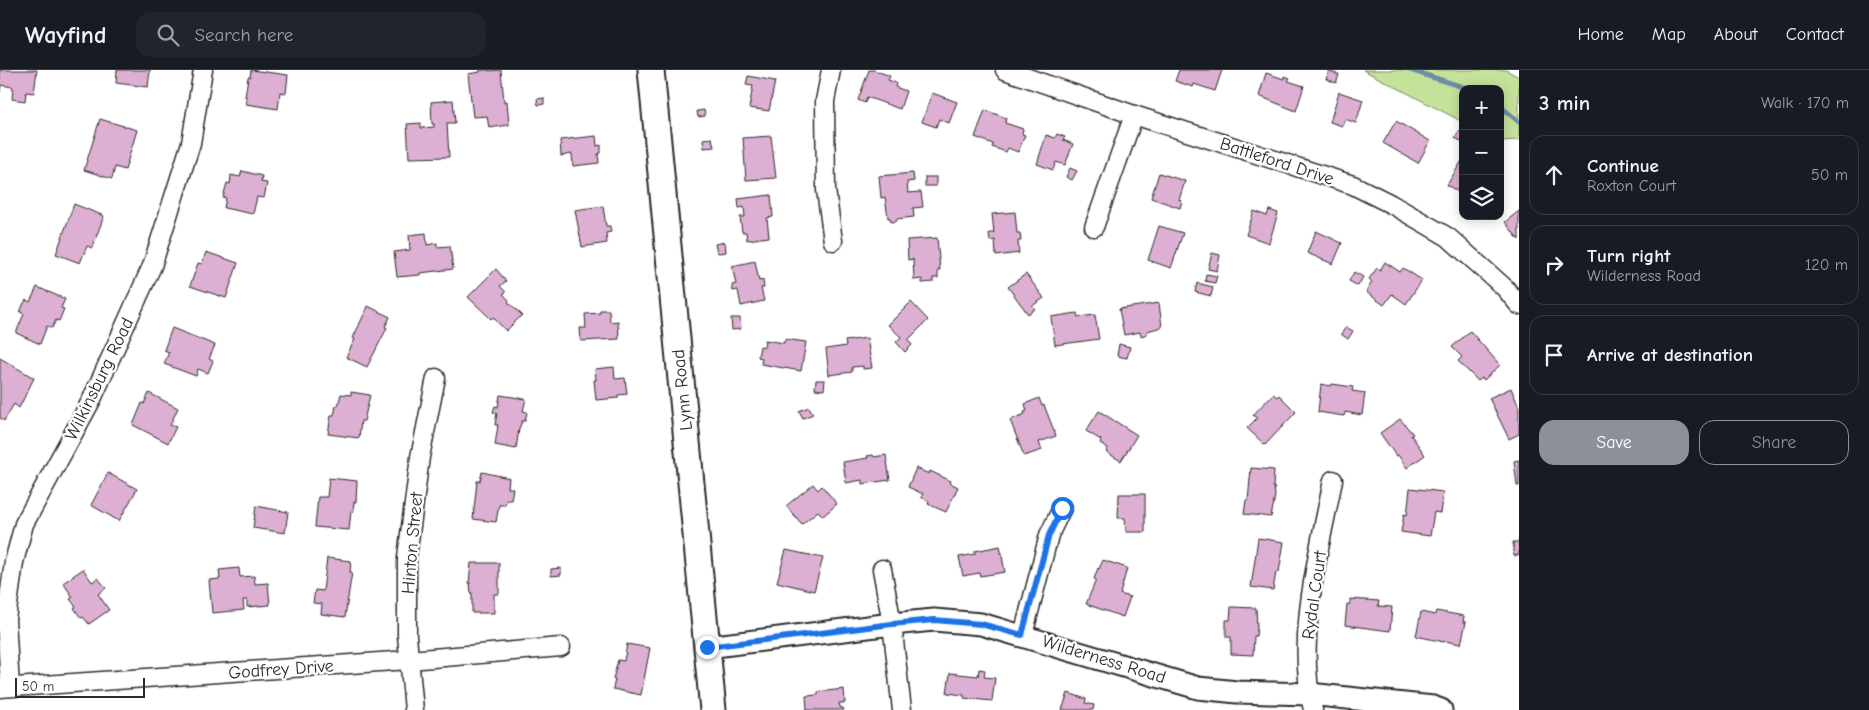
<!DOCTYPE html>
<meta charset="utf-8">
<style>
:root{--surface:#171b24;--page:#20242c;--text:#f1f3f6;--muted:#9ea1a6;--line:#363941;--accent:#8c9099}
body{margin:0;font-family:"Comic Neue",sans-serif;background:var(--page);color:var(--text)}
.controls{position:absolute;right:15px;top:15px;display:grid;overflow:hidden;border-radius:10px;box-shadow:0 2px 12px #0003}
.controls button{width:45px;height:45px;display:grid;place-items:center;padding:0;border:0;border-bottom:1px solid var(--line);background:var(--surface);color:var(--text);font:25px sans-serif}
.scale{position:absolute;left:15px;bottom:12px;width:130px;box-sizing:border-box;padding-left:5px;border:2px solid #2b2b2b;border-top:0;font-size:14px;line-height:18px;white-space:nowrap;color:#2b2b2b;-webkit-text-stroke:4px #fff;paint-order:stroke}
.stop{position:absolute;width:15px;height:15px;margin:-11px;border:4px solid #1a73e8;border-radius:50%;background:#fff}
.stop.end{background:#1a73e8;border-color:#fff;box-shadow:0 1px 5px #0008}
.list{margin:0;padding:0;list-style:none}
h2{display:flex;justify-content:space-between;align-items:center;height:65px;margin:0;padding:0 20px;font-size:21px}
h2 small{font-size:16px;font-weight:400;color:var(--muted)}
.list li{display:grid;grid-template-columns:32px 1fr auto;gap:15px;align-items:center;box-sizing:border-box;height:80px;margin:0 10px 10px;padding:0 10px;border:1px solid var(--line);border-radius:15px}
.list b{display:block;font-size:19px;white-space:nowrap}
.list p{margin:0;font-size:16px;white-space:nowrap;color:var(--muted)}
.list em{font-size:16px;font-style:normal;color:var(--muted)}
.actions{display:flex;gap:10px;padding:15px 20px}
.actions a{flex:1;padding:11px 0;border:1px solid var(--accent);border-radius:15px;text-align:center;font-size:18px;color:var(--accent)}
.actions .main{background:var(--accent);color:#fff}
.icon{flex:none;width:28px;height:28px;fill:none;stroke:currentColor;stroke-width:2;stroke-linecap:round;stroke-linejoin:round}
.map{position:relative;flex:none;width:1519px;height:640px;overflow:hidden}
header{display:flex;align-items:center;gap:30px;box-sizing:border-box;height:70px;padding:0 25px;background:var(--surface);border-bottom:1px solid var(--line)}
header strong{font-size:24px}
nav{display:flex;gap:28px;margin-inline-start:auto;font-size:18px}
.search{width:350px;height:45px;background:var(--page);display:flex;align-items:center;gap:12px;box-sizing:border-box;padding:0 18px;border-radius:15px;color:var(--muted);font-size:19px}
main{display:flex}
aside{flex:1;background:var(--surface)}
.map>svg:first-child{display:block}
</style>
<header>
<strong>Wayfind</strong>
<div class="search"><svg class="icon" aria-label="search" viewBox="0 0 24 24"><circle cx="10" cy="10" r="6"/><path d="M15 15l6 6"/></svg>Search here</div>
<nav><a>Home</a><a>Map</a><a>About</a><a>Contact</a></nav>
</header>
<main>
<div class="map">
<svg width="1519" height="640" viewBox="0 0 1519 640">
<rect width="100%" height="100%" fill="#fff"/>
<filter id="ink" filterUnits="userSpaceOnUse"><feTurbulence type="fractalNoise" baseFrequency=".02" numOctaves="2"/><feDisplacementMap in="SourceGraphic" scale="10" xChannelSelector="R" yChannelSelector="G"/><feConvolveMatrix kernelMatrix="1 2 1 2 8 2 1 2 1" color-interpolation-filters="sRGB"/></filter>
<g filter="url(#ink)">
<!-- green -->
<path fill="#c5e29a" stroke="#788662" d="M1363,0H1506L1519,7V70L1500,71V19H1463V52Z"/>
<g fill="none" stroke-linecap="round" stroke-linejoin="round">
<!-- stream -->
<g stroke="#6c8da5" stroke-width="5">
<path d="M1410,0L1469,19"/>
<path d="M1500,36L1519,52"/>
</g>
</g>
<!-- building -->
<g fill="#ddafd3" stroke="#2b2b2b">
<path d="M0,0H37L34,23L26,22L25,31L12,29L13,17L1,15L0,22Z"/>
<path d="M117,0H150L148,17L116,13Z"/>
<path d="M251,0L288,5L286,23L280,22L278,39L246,34L247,27H245L248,7H250Z"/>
<path d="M480,0H489V1L501,0L504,32L507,31L509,55L489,58L487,46L473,47L468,4L480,2Z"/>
<path d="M869,0H874L890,6L888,10L896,13L895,17L906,21L900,39L867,27L865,33L858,30Z"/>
<path d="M1179,0H1222L1215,21L1194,14L1193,17L1175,11Z"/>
<path d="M1329,1L1339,5L1336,13L1326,9Z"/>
<path d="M1266,3L1284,9V6L1290,8L1288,11L1304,16L1296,41L1259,26Z"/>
<path d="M748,6L775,11L769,41L749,38L753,16L746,15Z"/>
<path d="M1339,22L1363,30L1356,53L1345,49L1342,56L1330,52Z"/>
<path d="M932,23L957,32L949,53L939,49L936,57L922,52Z"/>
<path d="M544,28V34L538,35L537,29Z"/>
<path d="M453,30L455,53H447L449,87L409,88L407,54L421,53V58L434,57V54H432L431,32Z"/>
<path d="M704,40L705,46L698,47L697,41Z"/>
<path d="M985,40L1006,48L1005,53L1023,59L1022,64L1025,65L1018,82L1008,78L1006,82L992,77L993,74L975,67Z"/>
<path d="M100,49L137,60L125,100L115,97L112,109L84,100Z"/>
<path d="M1396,51L1430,71L1418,93L1383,73Z"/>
<path d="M1459,61L1463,63V72L1455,68Z"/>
<path d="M1057,64L1065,67L1063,70L1073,74L1065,95L1056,92L1053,100L1037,94L1046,65L1055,68Z"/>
<path d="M596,66L597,76L601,75V83L598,84L599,93L573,96L572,84L561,86L560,70Z"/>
<path d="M771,66L776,108L746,110L743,68Z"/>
<path d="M712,68L714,77L704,78L703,69Z"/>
<path d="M1463,89V125L1447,115Z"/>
<path d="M1070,98L1077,101L1072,110L1066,107Z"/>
<path d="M242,101L262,106L261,112L267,113L264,128L257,127L253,144L224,138L226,128L223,127L227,113L230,114L231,105L240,107Z"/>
<path d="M913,103L914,111L907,112L908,123L921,122L923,137L913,138L914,147L896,149L897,151L891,152L890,148H888L885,127L881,128L879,106Z"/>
<path d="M1159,103L1185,111L1179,130L1182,131L1180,138L1151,128Z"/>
<rect x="925" y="107" width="11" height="9"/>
<path d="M771,125L773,147L767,148L769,167L747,170L746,162H742L740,147H745L744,137L739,138L738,129Z"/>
<path d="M74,134L104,146L92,178L87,176L80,193L56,184Z"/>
<path d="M603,136L606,156H610L611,162L606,163L607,173L582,177L575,140Z"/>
<path d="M1269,140L1278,143L1269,173L1246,165L1254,141L1267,146Z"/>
<path d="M1519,141V170L1505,152Z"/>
<path d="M1015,142L1017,163H1020L1021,171H1018L1019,183L996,186L995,170L990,171L989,163H994L992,144Z"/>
<path d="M1159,156L1183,163L1171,198L1148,190Z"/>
<path d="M1316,161L1342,173L1333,194L1307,183Z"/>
<path d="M426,163L427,175L437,173V177L450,176L453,199L420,203V205L397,207L394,182L410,180L409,165Z"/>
<path d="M937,168L940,200H938V208H933V212L922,213V209L914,210L913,189L908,190L907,170Z"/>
<path d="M725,172L726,182L719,183L717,182L715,174Z"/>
<path d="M206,182L238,193L226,228L190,216L198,193L202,194Z"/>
<path d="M1212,183L1220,185L1217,201L1208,199Z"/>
<path d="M755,191L759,211L763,210L764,218H761L764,231L741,236L738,220L733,221L732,215L736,214L732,196Z"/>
<path d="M1385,192L1400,202L1403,198L1422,210L1406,234L1392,224L1384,235L1366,222L1372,212L1369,209L1377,198L1380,200Z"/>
<path d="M496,199L506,211L500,216L506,222L503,224L509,230L508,232L522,245L506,261L493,247L491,249L468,227Z"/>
<path d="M1354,202L1363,207L1358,216L1349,211Z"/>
<path d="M1026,204L1044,228L1032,236L1035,239L1028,244L1008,217Z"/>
<path d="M1206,204L1217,206L1215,213L1205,211Z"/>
<path d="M1197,213L1213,217L1211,226L1195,222Z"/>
<path d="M37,217L65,229L61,238L64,239L59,251L56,250L52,258L47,256L40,274L16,263L24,244L20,242L24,233L26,230L30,232Z"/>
<path d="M911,232L928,250L908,270L912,275L905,282L896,272L901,267L888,255Z"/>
<path d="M1159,233L1162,257L1147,261V264L1141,266L1140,262L1124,265L1119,239Z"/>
<path d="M368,236L390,247L385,257L387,258L367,297L346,287L355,269L353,268Z"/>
<path d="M600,240H609L610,252L618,251L619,269L581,271L580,258H586L585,244L600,243Z"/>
<path d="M1077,243L1078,247L1095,245L1099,269L1055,275L1051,247Z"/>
<path d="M731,248H740L741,259L732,260Z"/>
<path d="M1346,257L1353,261L1348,269L1341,264Z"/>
<path d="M172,258L215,275L209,289L213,291L208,303L198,299L196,306L164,294L169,282L164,280Z"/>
<path d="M1470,261L1500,295L1484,310L1482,308L1478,311L1458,291L1462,287L1452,277Z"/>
<path d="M867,268L872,298L863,299V296L852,297V302L829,305L826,279L846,276L845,271Z"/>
<path d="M785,269L806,272L801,301L761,294L762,288L758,287L760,276L764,277L765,270L784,273Z"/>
<path d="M1119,274L1130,277L1127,288L1117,286Z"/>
<path d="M0,288L34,308L19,338L14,334L4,351L0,348Z"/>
<path d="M614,297L615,309L625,308L627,324L618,325V328L596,330L594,310H596L595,299Z"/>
<path d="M816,310H825L824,320L815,319Z"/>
<path d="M1321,314L1331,316L1332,314L1353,317L1352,321L1365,323L1362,345L1345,342L1344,346L1318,342Z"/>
<path d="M1511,318L1519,337V364L1509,369L1489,328Z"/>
<path d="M351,322L370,325L364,351H361L359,368L328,364L331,345H334L336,336H338L341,324L351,325Z"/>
<path d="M149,323L178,338L170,355L176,357L168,373L133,355L142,333L144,334Z"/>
<path d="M1273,324L1277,327L1279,325L1296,342L1265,375L1247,358L1257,348L1253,345Z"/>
<path d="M500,325L526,329L523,341L527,342L525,351H522L519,359L516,379L495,375L498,355H495L497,343L493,342L495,336L498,337Z"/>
<path d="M1039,328L1042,336L1044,335L1056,366L1039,372L1042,380L1024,386L1010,350L1025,344L1024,342L1027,341L1025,334Z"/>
<path d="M809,337L813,344L803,348L799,341Z"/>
<path d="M1099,341L1137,365L1121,391L1106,382L1108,378L1100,373L1101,370L1086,361Z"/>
<path d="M1400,349L1413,364L1411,365L1425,385L1407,398L1398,385L1396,386L1380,363Z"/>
<path d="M873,385L874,387L886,385L890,410L862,414V410L846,413L843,392L868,388L867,386Z"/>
<path d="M1519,390V416H1517L1514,391Z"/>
<path d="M916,398L929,404L930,401L951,411L950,413L958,417L946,442L928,434L929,431L921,427L923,424L908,417Z"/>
<path d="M1251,398L1274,400L1273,417H1274L1275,426L1271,447L1244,444L1246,430L1248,431Z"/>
<path d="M482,402L509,408L508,418H513L511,430H506L505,435H499L496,452L473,449L477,411H480Z"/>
<path d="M108,403L137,419L119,451L91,435Z"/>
<path d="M329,408L357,411L356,432H354L353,442L351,441L349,460L315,457L318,427H327Z"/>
<path d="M813,414L818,420L822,416L837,434L823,446L818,441L802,454L786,436Z"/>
<path d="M1410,418L1443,422L1440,443L1434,442L1430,466L1401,462L1404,444L1407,445Z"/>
<path d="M1119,424H1145V462H1126L1125,448H1118Z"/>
<path d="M256,436L288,442L285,463L253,458Z"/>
<path d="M1258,468L1284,472L1279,502H1276L1273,520L1251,517Z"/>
<path d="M1513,472H1519V485L1514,486Z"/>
<path d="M1000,476L1005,502L980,506L979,503L963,506L959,487L975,484V481Z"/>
<path d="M786,480L823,488L814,521L777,512Z"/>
<path d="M327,488L351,491L350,502H352L345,547L321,544L322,534L313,533L315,520L323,521Z"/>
<path d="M1103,490L1127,498L1120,524L1130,527L1123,547L1086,534L1096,510L1094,509L1098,498L1099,499Z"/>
<path d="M471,493H499V524H494V543H472V523H471L470,513H469Z"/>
<path d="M239,498L240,507L254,506L255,514L268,513L270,535L247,537V530H243L244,540L212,543L209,510L220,509L219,500Z"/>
<path d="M561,498V505L551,506V499Z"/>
<path d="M83,499L92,512L98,508L106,518L98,524L109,540L89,554L83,547L81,548L74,538L76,537L70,529L73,527L63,513Z"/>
<path d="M1350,529L1379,531L1378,536L1392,537L1390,561L1345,555L1347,534H1350Z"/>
<path d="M1231,537L1256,538L1257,557L1256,566H1254L1253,585L1231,584V567H1226V550H1230Z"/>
<path d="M1436,541L1464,546L1463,552H1466L1461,574L1445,571L1444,572L1416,566L1421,542L1435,545Z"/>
<path d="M627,574L650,578L641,625L613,619L615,609H613L618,590L624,591Z"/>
<path d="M979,599L985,600L984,607L995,608L992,631L964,628V625L947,623L950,603L978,606Z"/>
<path d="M844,619L845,633H839L840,637L843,638L844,640H805L807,639L806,626L818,625V622Z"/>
<path d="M1068,623L1086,629L1085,633L1094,635L1093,640H1062Z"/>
</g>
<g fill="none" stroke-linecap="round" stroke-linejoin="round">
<defs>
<g id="minor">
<path d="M831,0L825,31L826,120L833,171"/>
<path d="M1005,0L1134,45L1353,115L1391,134L1448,167L1505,218L1519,235"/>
<path d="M1094,157L1134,45"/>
<path d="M882,499L892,554L902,640"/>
<path d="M1023,565L1049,465L1062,438"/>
<path d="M10,617L6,549L14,492L24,454L92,329L152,196L191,73L203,0"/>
<path d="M0,618L409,590L561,577"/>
<path d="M414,640L407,566V487L420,387L436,308"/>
<path d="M1313,640C1295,566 1319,483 1333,410"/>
</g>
<path id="tertiary" d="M707,577L892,554L934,550L981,554L1198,618L1237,622L1309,624L1433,637L1441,640"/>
<path id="secondary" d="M651,0L713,640"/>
</defs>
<!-- minor casing -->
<use href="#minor" stroke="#2b2b2b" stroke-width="21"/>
<!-- tertiary casing -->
<use href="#tertiary" stroke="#2b2b2b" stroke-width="25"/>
<!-- secondary casing -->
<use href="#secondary" stroke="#2b2b2b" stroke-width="29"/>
<!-- minor -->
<use href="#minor" stroke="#fff" stroke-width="18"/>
<!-- tertiary -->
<use href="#tertiary" stroke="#fff" stroke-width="21"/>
<!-- secondary -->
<use href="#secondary" stroke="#fff" stroke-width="25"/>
</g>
</g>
<g fill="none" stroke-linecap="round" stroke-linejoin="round" filter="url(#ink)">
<!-- route -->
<path stroke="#1a73e8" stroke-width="6" d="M707,577L892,554L934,550L981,554L1022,565L1049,465L1062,438"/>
</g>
<g text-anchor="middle" stroke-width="4.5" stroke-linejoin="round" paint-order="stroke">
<!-- street labels -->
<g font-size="18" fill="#2b2b2b" stroke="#fff">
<text transform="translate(1277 91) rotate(18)" y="6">Battleford Drive</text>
<text transform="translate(99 309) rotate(-64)" y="6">Wilkinsburg Road</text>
<text transform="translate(682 320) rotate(-96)" y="6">Lynn Road</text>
<text transform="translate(412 473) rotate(-85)" y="6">Hinton Street</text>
<text transform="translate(1314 525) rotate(-82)" y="6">Rydal Court</text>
<text transform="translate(1104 589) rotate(17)" y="6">Wilderness Road</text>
<text transform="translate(281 599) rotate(-4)" y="6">Godfrey Drive</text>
</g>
</g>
</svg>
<div class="controls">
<button>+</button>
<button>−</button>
<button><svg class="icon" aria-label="layers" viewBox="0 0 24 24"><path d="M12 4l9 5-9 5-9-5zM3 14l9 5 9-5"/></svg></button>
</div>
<div class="scale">50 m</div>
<div class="stop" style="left:1062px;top:438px"></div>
<div class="stop end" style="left:707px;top:577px"></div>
</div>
<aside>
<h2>3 min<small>Walk · 170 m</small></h2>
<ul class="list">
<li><svg class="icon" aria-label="ahead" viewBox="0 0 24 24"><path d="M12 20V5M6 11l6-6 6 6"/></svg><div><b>Continue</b><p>Roxton Court</p></div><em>50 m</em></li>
<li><svg class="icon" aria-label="right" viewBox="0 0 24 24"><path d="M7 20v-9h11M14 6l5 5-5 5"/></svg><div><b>Turn right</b><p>Wilderness Road</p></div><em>120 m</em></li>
<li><svg class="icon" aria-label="arrive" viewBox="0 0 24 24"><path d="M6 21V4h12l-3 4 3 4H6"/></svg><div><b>Arrive at destination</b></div></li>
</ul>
<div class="actions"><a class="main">Save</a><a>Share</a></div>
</aside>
</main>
